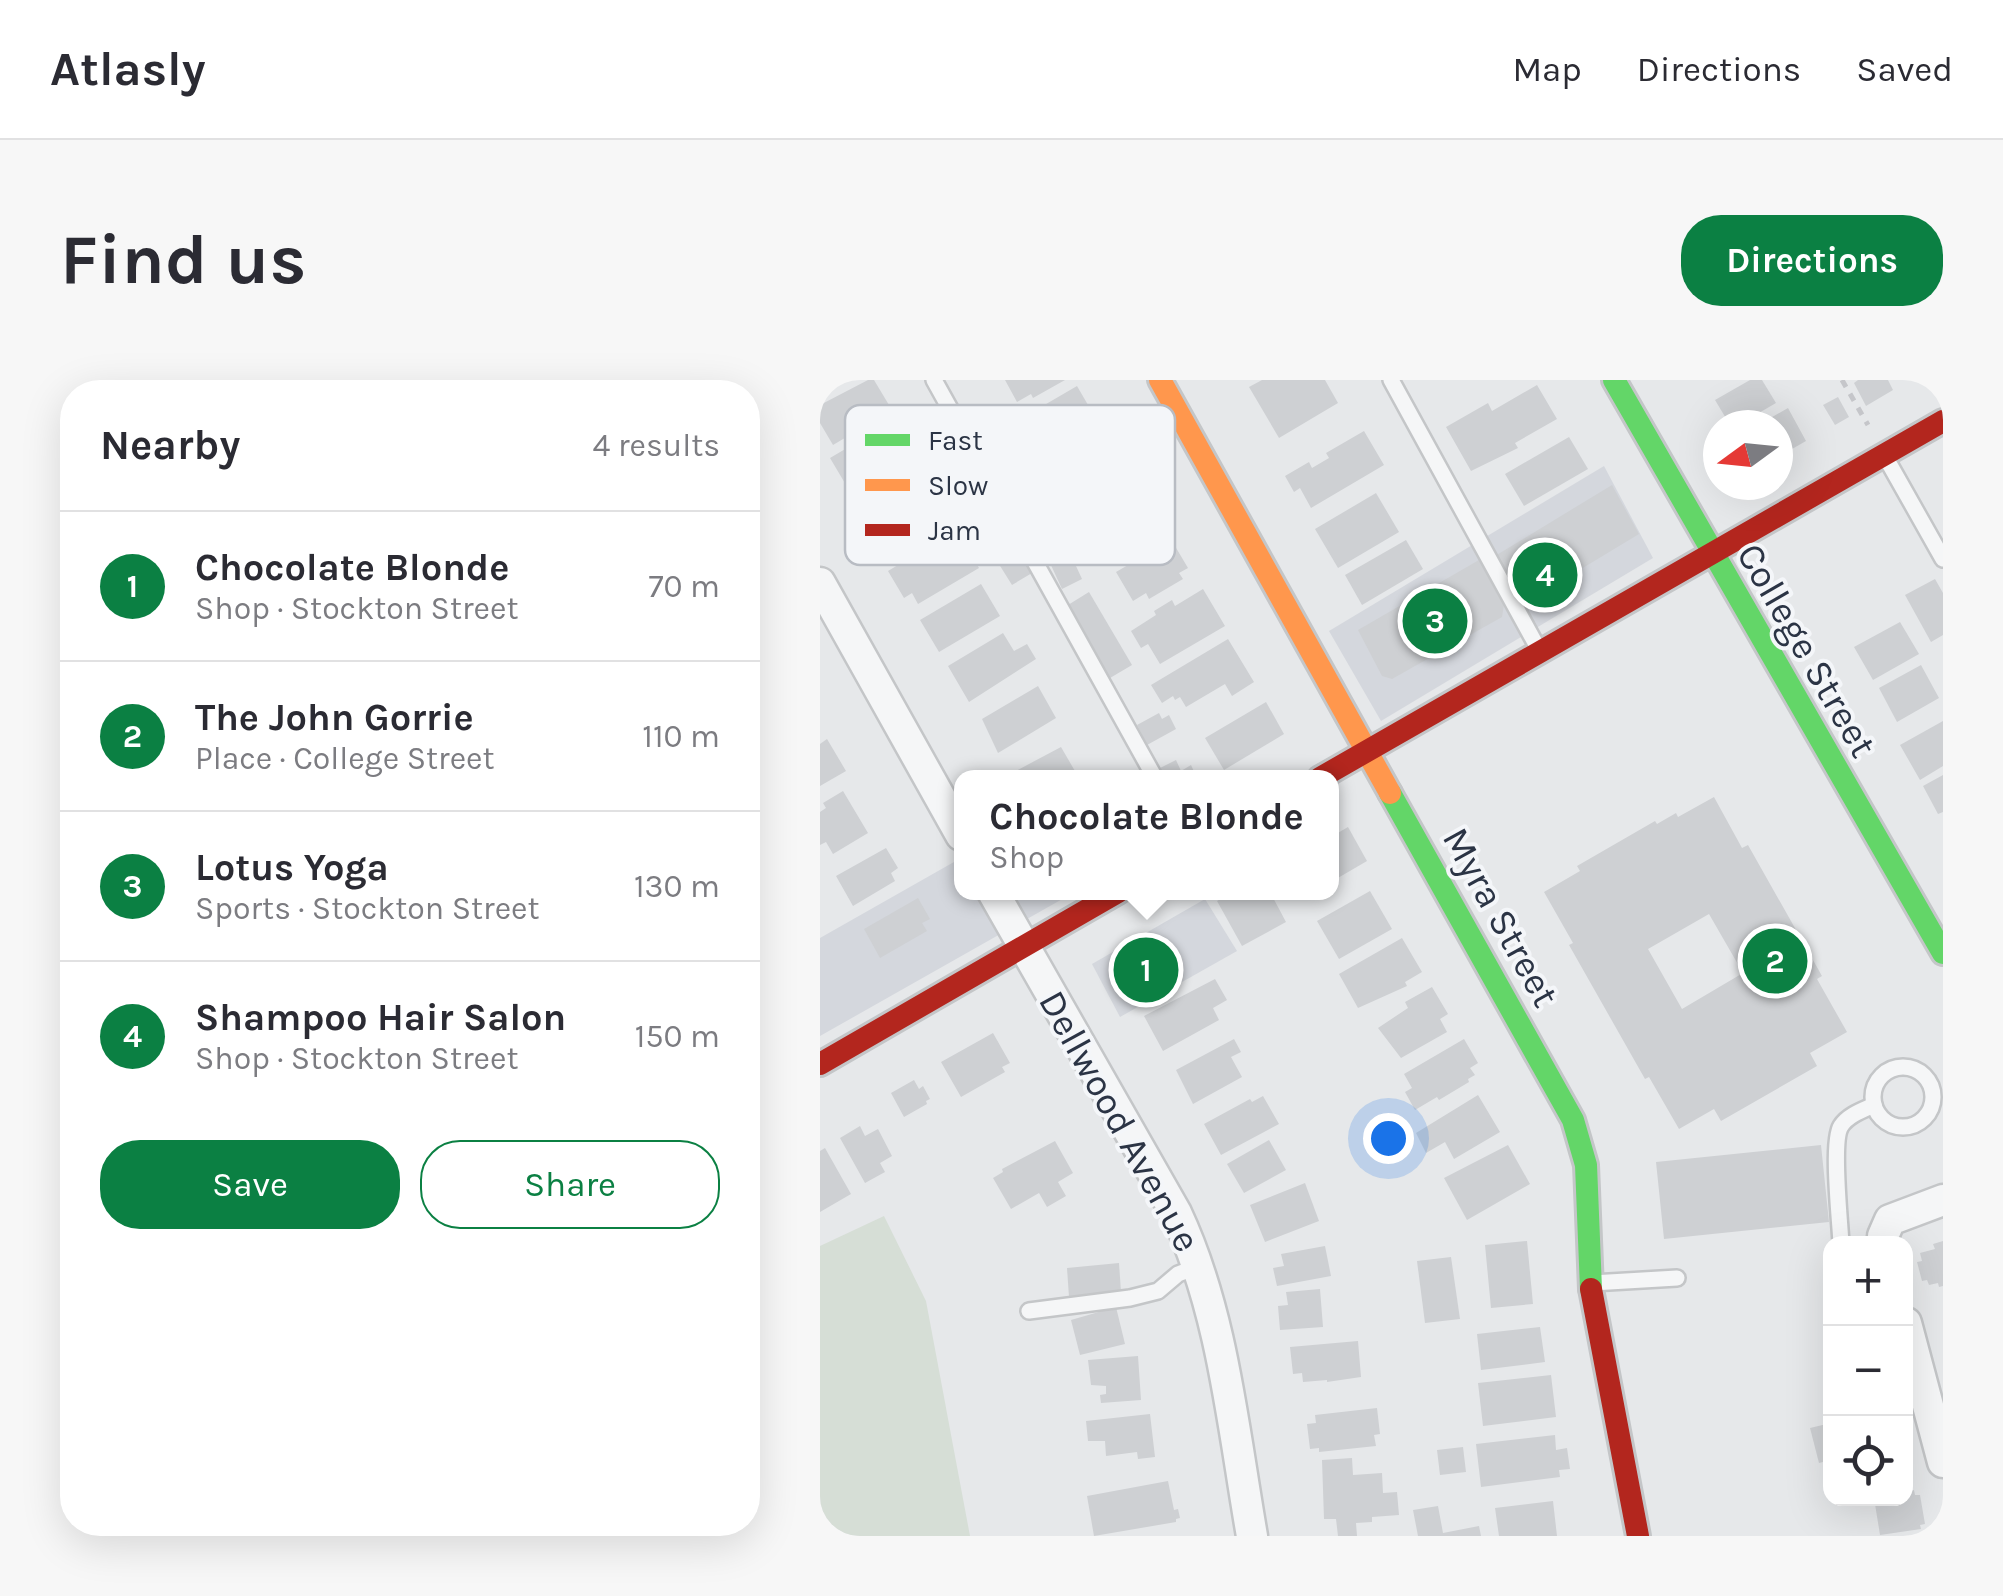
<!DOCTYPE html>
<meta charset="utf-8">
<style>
:root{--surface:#fff;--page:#f7f7f7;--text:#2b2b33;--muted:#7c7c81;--line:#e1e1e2;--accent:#0b8043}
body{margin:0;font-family:Karla,sans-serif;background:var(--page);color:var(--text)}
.controls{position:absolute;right:30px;bottom:30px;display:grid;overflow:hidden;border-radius:20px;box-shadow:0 10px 40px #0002}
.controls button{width:90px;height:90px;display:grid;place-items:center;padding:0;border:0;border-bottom:2px solid var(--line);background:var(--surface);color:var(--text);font:50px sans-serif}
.compass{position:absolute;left:883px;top:30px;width:90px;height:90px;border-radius:50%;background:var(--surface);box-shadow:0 10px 40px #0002;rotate:255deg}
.you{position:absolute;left:568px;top:758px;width:35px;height:35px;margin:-25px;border:8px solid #fff;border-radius:50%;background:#1a73e8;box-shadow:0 0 0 15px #1a73e833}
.badge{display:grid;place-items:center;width:65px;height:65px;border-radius:50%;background:var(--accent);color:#fff;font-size:32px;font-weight:700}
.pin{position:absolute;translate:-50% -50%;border:5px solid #fff;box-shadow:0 2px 10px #0006}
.popup{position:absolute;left:134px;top:390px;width:385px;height:130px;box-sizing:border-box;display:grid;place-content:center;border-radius:20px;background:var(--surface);filter:drop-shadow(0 2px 8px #0005);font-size:32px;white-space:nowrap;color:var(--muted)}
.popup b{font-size:38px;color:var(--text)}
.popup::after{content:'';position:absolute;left:50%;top:100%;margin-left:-20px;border:20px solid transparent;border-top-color:var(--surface)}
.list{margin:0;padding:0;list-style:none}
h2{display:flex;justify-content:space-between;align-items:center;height:130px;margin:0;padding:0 40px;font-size:42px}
h2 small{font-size:32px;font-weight:400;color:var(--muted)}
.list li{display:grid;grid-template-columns:65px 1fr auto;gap:30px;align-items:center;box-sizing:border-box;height:150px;padding:0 40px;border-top:2px solid var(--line)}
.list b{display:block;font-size:38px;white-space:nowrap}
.list p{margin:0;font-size:32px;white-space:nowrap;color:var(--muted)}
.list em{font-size:32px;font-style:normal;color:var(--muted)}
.actions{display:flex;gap:20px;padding:30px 40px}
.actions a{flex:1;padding:22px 0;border:2px solid var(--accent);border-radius:40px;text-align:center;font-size:35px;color:var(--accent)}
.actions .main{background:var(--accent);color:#fff}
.icon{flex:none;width:55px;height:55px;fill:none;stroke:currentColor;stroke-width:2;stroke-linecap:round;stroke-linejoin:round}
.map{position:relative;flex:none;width:1123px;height:1156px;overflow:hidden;border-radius:40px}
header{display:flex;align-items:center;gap:60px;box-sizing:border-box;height:140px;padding:0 50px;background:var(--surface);border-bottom:2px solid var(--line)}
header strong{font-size:48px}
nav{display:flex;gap:55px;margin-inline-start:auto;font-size:35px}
.intro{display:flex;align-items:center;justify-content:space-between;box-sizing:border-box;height:240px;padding:0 60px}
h1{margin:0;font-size:70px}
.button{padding:25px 45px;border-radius:40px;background:var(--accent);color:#fff;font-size:35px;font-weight:700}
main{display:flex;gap:60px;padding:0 60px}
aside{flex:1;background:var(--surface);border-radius:40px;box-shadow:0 10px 40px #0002}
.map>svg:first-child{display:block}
</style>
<header>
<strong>Atlasly</strong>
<nav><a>Map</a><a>Directions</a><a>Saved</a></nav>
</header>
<div class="intro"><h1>Find us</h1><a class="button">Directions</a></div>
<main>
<aside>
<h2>Nearby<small>4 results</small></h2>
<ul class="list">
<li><span class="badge">1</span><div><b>Chocolate Blonde</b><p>Shop · Stockton Street</p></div><em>70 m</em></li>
<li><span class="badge">2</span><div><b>The John Gorrie</b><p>Place · College Street</p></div><em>110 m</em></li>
<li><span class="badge">3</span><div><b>Lotus Yoga</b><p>Sports · Stockton Street</p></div><em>130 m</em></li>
<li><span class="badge">4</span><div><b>Shampoo Hair Salon</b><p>Shop · Stockton Street</p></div><em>150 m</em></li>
</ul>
<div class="actions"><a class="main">Save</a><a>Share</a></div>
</aside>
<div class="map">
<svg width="1123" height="1156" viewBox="0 0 1123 1156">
<rect width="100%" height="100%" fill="#e6e8ea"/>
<!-- built -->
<g fill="#d4d7dd">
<path d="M784,86L833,178L561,341L509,251Z"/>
<path d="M141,478V512L253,513L0,656V558Z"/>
<path d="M385,519L417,571L300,637L272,584Z"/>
</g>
<!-- green -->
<path fill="#d6ded6" d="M64,836L106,921L150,1156H0V866Z"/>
<!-- building -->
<g fill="#ced0d3" fill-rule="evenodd">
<path d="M48,0H54L72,30L13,65L0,43V25Z"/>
<path d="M185,0H245L213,18L211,14L197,22Z"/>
<path d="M442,0H505L518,23L459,58L429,7Z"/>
<path d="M930,0H942L956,23L918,45H910L895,20Z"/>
<path d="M1038,0H1068L1073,10L1046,26L1034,3Z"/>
<path d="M717,5L737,39L695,63L698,68L651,91L626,47L668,23L672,31Z"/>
<path d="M257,6L275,37L215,72L197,41Z"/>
<path d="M1018,17L1029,37L1015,45L1003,25Z"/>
<path d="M968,28L986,61L958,77V45H938Z"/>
<path d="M71,42L90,75L67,88L71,95L47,108L44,102L29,110L10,78Z"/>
<path d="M544,51L564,85L491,128L480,108L474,112L465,96L489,82L492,88L509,78L506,73Z"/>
<path d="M749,57L768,89L704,126L685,94Z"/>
<path d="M285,60L305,95L259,122L239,87Z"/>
<path d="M103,95L124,132L67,166L59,153L48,160L34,137Z"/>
<path d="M792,105L819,154L703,224L675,176Z"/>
<path d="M314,110L321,122L327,120L336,137L331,140L334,146L284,174L264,138Z"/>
<path d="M556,113L579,152L518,188L495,149Z"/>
<path d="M137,150L159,188L98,224L92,213L84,218L68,191L78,185L76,182L87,176L89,178Z"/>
<path d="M349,156L368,188L359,193L363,199L329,219L326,213L313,221L296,192L327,174L325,170Z"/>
<path d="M586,160L603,189L542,225L525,195Z"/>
<path d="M197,169L212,193L192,205L177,181Z"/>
<path d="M250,173L262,199L242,209L230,183Z"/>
<path d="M659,180L684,225L682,237L572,299L562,296L538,250Z"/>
<path d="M1115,199L1123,213V255L1111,262L1085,215Z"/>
<path d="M161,204L180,236L119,272L100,240Z"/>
<path d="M383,209L405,246L340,284L328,264L321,268L311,251L336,235L334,231L352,220L355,226Z"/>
<path d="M269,212L312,285L290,298L248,225Z"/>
<path d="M1080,242L1099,274L1053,300L1034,267Z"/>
<path d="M183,253L194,271L207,264L216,279L149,322L128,286Z"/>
<path d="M408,259L434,302L412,316L405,304L366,327L360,317L355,320L353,316L342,323L331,305Z"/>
<path d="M1101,285L1119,318L1077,342L1059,308Z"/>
<path d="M218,306L236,338L178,373L162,339Z"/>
<path d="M446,322L464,354L404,390L385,358Z"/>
<path d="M339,333L342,339L349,335L356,349L327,365L317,345Z"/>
<path d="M1123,341V386L1100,400L1080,365Z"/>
<path d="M7,359L26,391L0,406V364Z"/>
<path d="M241,367L259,398H189L192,393Z"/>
<path d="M356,380L361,391L371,385L377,398H345L340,388Z"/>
<path d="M1123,395V432L1118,434L1103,406Z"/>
<path d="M23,411L48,453L13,474L6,462L0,465V432L6,428L3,423Z"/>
<path d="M894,417L922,468L928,465L1002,596L997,599L1027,652L990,673L997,686L901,741L894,729L859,749L829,697L825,699L749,565L753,563L724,512L760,491L757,486L835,441L837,444L856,433L858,437ZM889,534L923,593L862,629L828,569Z"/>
<path d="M528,447L547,481L511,502V457Z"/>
<path d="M66,468L78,488L71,493L75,501L33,526L16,496Z"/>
<path d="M550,511L572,549L519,579L497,541Z"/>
<path d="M413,512H450L466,542L422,566L397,521Z"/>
<path d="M98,518L110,539L102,543L107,551L60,578L44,549Z"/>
<path d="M582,558L602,592L585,602L587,606L538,628L519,594Z"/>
<path d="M345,559L362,593L309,623L290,588L297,584L293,576L311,567L315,575Z"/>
<path d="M395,599L407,620L393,628L399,640L343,671L324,636Z"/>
<path d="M612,607L628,634L620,639L627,652L581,678L558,648L588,628L585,622Z"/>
<path d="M173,653L190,683L182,687L185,692L141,717L121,682Z"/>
<path d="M414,659L421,672L411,677L422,697L373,724L356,690Z"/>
<path d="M644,659L658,683L650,688L655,695L648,699L649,702L619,720L617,717L595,730L585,712L592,708L584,694Z"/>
<path d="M94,700L99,709L103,706L110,719L106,721L107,724L84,737L71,713Z"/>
<path d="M658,715L680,752L634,779L625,762L606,773L596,753Z"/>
<path d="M443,716L459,744L401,775L384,744L430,719L432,722Z"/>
<path d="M40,746L45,756L58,749L72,776L60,783L65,792L45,803L20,758Z"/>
<path d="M449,760L466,790L424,813L407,784Z"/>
<path d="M235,761L253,793L238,802L246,816L227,827L219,813L191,829L173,798L183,792L182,789Z"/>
<path d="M688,765L710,804L647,840L624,798Z"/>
<path d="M1001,765L1009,842L844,859L836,782Z"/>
<path d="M5,768L31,814L0,832V771Z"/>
<path d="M485,803L499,841L445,862L430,825Z"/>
<path d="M707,861L713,924L671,928L665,865Z"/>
<path d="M1123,861V906L1119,907L1118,903L1109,905L1107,900L1102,901L1097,882L1102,881L1100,873L1115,869L1113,864Z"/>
<path d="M505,866L511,896L457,906L453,888L464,886L461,874Z"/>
<path d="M631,877L640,939L605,943L597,881Z"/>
<path d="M299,883L301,912L249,917L247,888Z"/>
<path d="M500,909L503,947L460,950L458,926L468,925L466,912Z"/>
<path d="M296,927L305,964L260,975L251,940Z"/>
<path d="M720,947L725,982L661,990L657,954Z"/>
<path d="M538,961L541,997L507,1002V1000L483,1002L482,993L473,994L470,967Z"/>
<path d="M318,976L321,1020L281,1023L280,1015L286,1014V1006L271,1005L268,980Z"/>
<path d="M731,995L736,1037L663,1046L658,1003Z"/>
<path d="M557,1028L560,1054L554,1055L556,1066L499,1072V1068L490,1069L487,1044L496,1043L495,1035Z"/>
<path d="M330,1034L335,1077L318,1079L317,1072L286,1076L285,1061H268L266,1041Z"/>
<path d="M1011,1043V1080L999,1083L990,1048Z"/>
<path d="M735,1055L736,1070L747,1068L750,1089L739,1090L740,1097L661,1107L656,1064Z"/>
<path d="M643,1067L646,1092L620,1095L617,1070Z"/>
<path d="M532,1078L533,1095L562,1093L563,1113L577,1112L579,1135L552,1137V1142L536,1143L537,1156H518L516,1139H504L502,1080Z"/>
<path d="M348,1101L354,1130L358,1129L360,1138L356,1139V1142L274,1156L267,1116Z"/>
<path d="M1094,1110L1095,1115H1100L1105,1144L1100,1145L1101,1149L1060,1155L1054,1118H1086V1111Z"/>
<path d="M733,1121L737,1156H679L675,1128Z"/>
<path d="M618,1126L623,1153L659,1146L661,1156H598L593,1130Z"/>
</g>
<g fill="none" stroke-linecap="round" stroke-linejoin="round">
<defs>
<g id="lane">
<path d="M114,0L335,398"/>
<path d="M571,0L718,268"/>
<path d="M1066,78L1123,179"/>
<circle cx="1083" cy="717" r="30"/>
<path d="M1021,864C1020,841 1011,761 1021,746C1028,735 1043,730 1054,725"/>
<path d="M772,903L857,898"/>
<path d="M209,931L310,918L338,911L358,894L379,886"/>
</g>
<g id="street">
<path d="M0,203L141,455"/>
<path d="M173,512L356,833C403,933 413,1048 432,1156"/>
<path d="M1064,864L1063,856L1070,840L1123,820"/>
<path d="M1086,943L1123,1082"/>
</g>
<g id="fast">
<path d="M794,0L1123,573"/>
<path d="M570,413L753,740L766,785L771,909"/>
</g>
<path id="slow" d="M340,0L570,413"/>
<g id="jam">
<path d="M500,398L1123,41"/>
<path d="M0,684L298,512"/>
<path d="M771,909L818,1156"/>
</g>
</defs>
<!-- lane casing -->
<use href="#lane" stroke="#c4c6c8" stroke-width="20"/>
<!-- street casing -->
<use href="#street" stroke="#c4c6c8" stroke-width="35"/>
<!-- fast casing -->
<use href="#fast" stroke="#c4c6c8" stroke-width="28"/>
<!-- slow casing -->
<use href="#slow" stroke="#c4c6c8" stroke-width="28"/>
<!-- jam casing -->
<use href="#jam" stroke="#c4c6c8" stroke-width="28"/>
<!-- path -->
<path stroke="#c5c6ca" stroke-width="5" stroke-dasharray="8 8" stroke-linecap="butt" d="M1022,0L1048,45"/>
<!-- lane -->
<use href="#lane" stroke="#f5f6f7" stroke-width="15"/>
<!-- street -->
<use href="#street" stroke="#f5f6f7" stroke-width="30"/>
<!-- fast -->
<use href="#fast" stroke="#63d668" stroke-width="22"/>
<!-- slow -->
<use href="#slow" stroke="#ff974d" stroke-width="22"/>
<!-- jam -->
<use href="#jam" stroke="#b3261e" stroke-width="22"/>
</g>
<g text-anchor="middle" stroke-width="8" stroke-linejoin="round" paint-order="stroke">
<!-- street labels -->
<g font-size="38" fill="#2b3445" stroke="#f4f6f9">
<text transform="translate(987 270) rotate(60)" y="13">College Street</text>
<text transform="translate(681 537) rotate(61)" y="13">Myra Street</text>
<text transform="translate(300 741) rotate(61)" y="13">Dellwood Avenue</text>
</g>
</g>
<!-- legend -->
<rect x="25" y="25" width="330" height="160" rx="15" fill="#f4f6f9" stroke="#b8bcc3" stroke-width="2.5"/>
<rect x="45" y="54" width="45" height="12" fill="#63d668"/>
<rect x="45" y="99" width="45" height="12" fill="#ff974d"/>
<rect x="45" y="144" width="45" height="12" fill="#b3261e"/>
<g font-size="28" fill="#2b3445">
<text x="108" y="70">Fast</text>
<text x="108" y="115">Slow</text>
<text x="108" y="160">Jam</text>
</g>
</svg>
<div class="controls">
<button>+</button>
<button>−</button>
<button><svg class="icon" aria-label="locate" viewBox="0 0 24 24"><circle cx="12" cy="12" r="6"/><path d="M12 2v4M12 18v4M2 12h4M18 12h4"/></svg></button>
</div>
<svg class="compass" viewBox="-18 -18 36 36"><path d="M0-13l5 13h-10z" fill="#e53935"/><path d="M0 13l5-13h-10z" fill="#7c7c81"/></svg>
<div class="you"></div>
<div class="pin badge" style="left:326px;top:590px">1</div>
<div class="popup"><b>Chocolate Blonde</b>Shop</div>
<div class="pin badge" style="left:955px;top:581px">2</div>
<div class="pin badge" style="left:615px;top:241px">3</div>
<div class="pin badge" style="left:725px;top:195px">4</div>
</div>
</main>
